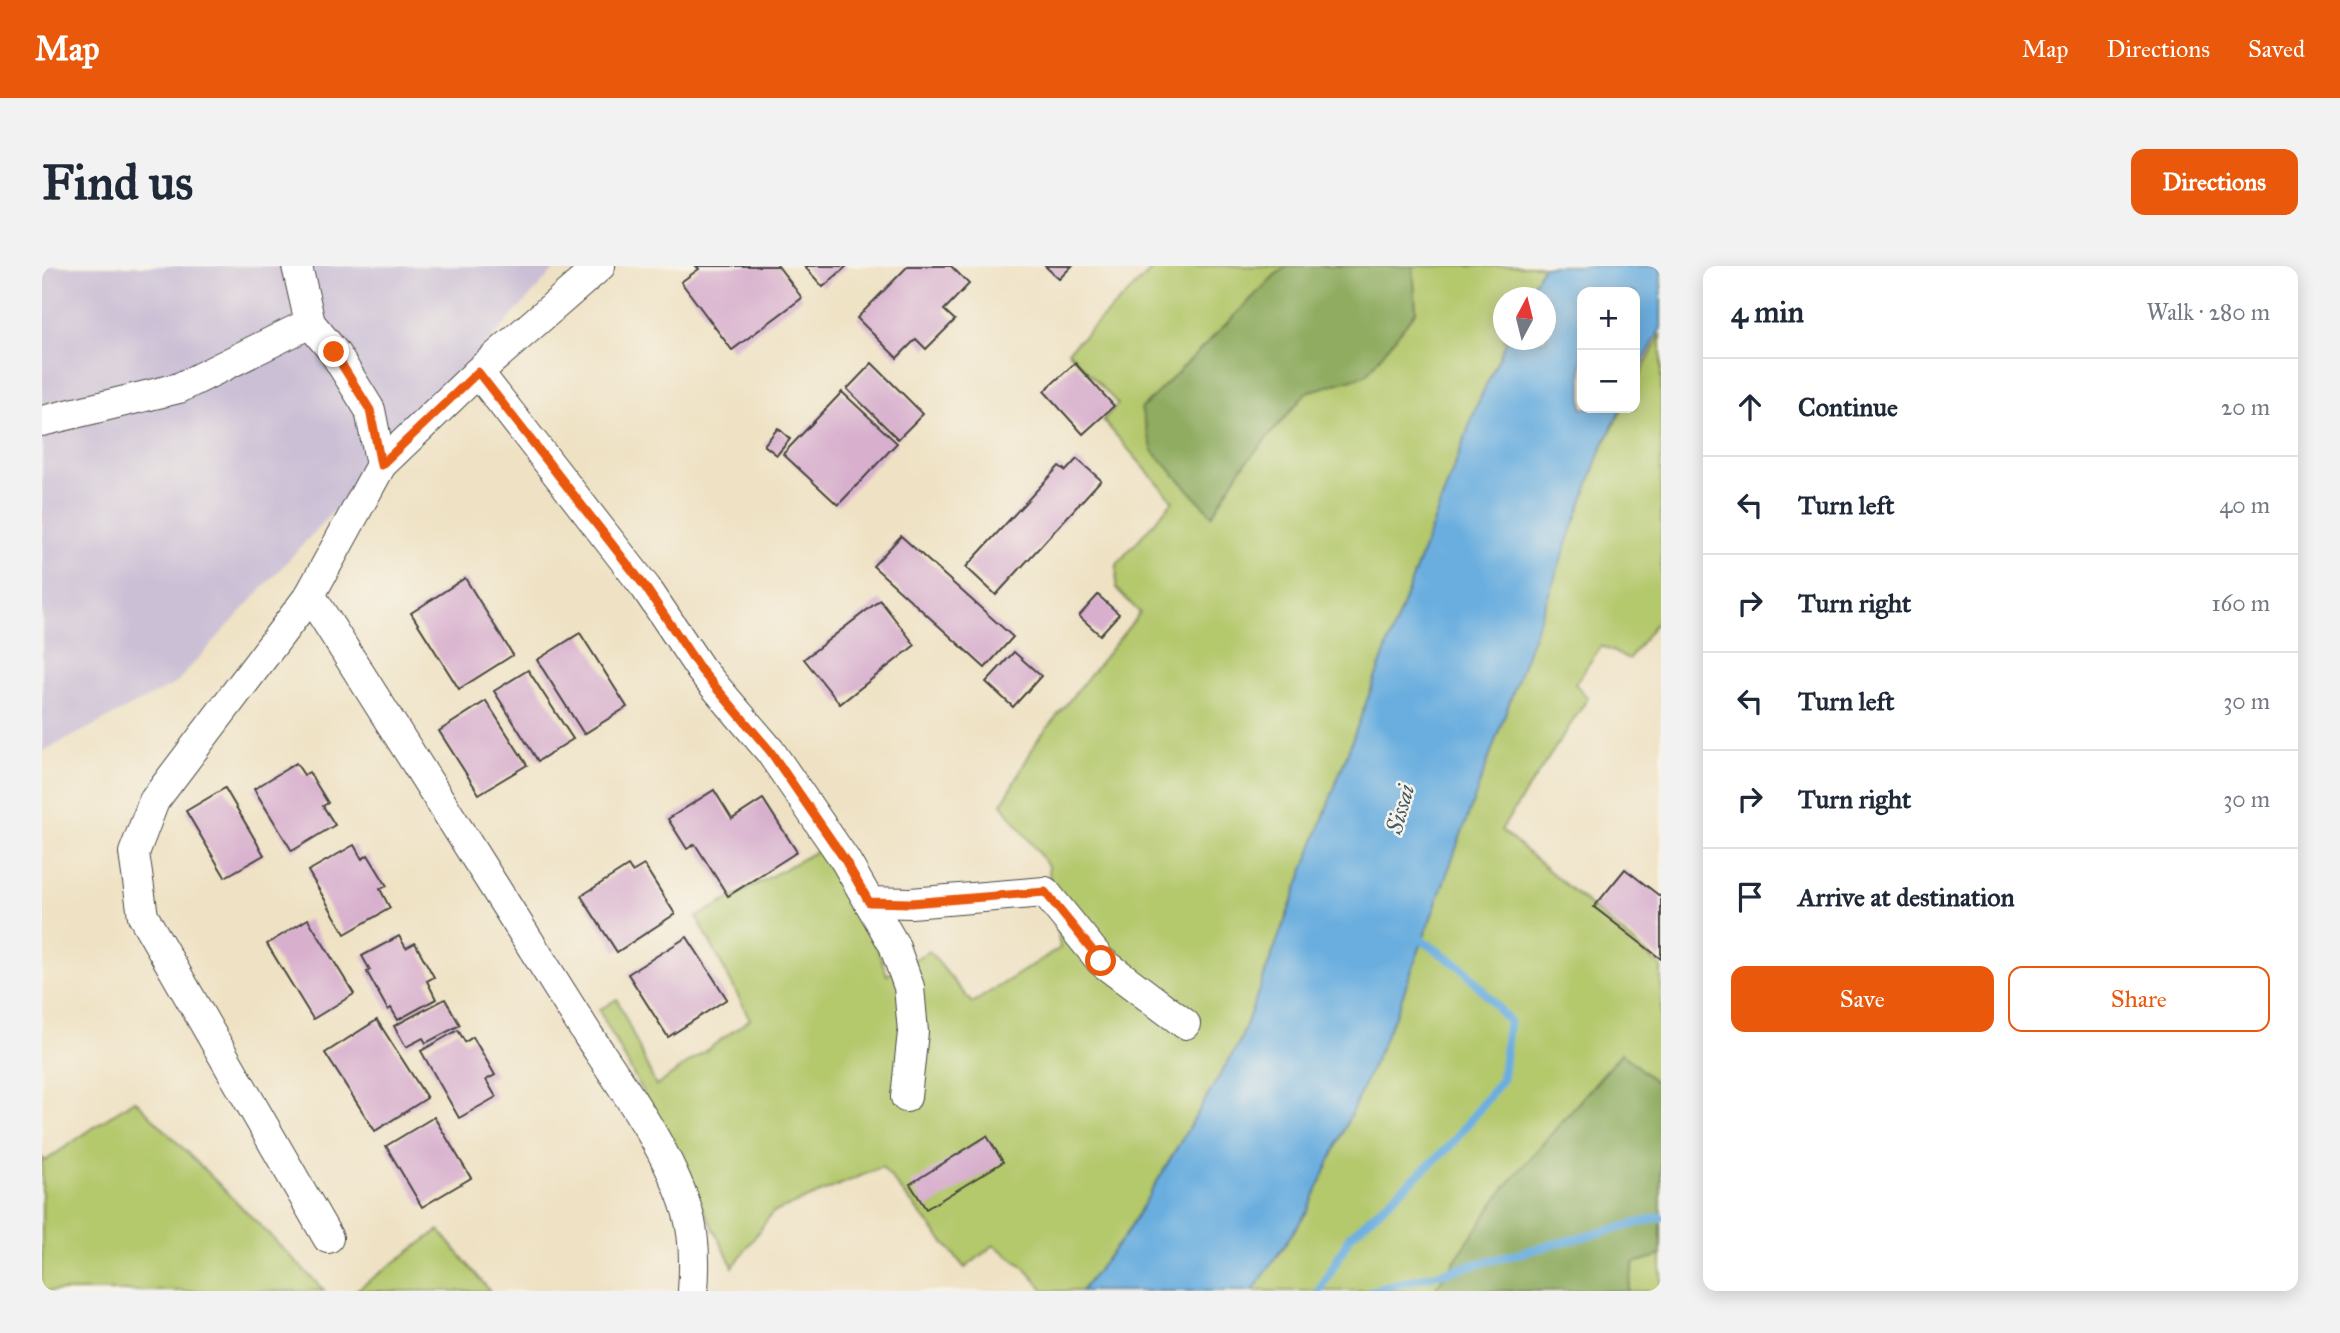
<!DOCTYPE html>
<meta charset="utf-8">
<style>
:root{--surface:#fff;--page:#f2f2f3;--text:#1f2937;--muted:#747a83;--line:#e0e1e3;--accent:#ea580c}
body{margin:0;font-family:"IM FELL Great Primer",serif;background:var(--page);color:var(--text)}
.controls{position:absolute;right:21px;top:21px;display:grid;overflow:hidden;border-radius:14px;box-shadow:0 4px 18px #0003}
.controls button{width:63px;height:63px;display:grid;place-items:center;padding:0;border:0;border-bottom:2px solid var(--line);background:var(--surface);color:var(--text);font:35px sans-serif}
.compass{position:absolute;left:1451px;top:21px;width:63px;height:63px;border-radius:50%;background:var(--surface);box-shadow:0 4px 18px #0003;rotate:7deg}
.stop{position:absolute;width:21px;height:21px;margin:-16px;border:5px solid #ea580c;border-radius:50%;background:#fff}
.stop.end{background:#ea580c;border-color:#fff;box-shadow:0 2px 7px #0008}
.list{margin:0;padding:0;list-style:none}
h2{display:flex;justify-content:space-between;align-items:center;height:91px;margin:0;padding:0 28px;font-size:30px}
h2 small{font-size:23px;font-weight:400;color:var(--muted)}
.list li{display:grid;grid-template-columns:46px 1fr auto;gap:21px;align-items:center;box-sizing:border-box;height:98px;padding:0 28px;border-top:2px solid var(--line)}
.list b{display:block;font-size:26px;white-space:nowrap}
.list em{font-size:23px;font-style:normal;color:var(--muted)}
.actions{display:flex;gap:14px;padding:21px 28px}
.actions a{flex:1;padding:16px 0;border:2px solid var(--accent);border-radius:14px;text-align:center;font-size:24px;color:var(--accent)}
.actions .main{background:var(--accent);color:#fff}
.icon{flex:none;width:38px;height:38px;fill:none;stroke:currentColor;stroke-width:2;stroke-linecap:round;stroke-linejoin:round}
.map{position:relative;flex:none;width:1619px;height:1025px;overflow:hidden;border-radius:14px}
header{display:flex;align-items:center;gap:42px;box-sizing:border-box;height:98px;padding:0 35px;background:var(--accent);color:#fff}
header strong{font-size:33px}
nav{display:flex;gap:38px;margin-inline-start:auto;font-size:24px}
.intro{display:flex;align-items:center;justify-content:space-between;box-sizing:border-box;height:168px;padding:0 42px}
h1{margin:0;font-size:49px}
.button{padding:18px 32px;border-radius:14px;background:var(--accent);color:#fff;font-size:24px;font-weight:700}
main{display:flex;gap:42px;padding:0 42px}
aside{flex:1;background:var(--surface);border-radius:14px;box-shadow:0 4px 18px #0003}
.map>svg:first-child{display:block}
</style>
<header>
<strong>Map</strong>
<nav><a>Map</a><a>Directions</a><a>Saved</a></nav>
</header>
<div class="intro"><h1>Find us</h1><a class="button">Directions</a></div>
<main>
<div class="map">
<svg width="1619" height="1025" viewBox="0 0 1619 1025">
<rect width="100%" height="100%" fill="#f7f3e8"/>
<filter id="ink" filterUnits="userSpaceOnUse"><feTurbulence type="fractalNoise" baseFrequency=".0143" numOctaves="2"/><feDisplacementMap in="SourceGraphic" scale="14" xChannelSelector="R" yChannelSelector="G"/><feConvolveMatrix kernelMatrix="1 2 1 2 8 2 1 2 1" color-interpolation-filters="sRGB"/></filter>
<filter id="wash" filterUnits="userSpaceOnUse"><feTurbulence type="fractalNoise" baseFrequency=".00686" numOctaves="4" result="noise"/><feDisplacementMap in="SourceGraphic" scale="28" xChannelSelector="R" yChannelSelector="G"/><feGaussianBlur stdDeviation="1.57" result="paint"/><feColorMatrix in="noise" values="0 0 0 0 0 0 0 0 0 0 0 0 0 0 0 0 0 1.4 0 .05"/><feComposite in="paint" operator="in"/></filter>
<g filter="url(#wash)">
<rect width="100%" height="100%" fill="#efe2c4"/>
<!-- industrial -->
<path fill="#cbbfd5" d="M0,0H516L133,418L0,486Z"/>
<!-- green -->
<g fill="#b4c86c" stroke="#707a4c" stroke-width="2">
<path d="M1114,0H1246L1233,9L1192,51L1170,249L1199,202L1265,126L1324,109L1374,45L1371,0H1501L1484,31L1462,32V74H1465L1436,137L1198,775L1083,970L1039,1025H1003L983,1002L952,979L923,1002L840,901L730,947L691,1001L636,892L557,744L575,733L614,820L708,753L655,651L782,581L822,645L845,709L887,685L930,737L1018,682L1006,600L960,538L996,473L1098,347L1074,322L1075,298L1131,235L1061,154L1076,138L1026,85Z"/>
<path d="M1619,68V350L1587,393L1559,380L1533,418L1546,432L1459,564L1619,700V821L1579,787L1464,920L1392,1025H1211L1266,944L1560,182L1581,142H1593V119Z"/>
<path d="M92,834H93L283,1025H0V892L3,895Z"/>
<path d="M397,964L448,1025H313Z"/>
<path d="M1619,989V1025H1586L1592,997Z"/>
</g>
<!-- forest -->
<g fill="#8fac60" stroke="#5d6c46" stroke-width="2">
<path d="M1246,0H1371L1374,45L1324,109L1265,126L1199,202L1170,249L1111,185L1099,143L1233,9Z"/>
<path d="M1580,787L1619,821V989L1592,997L1586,1025H1392L1464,920Z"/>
</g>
<!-- water -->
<path fill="#6aaedf" stroke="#4a6c85" stroke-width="2" d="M1501,0H1619V62L1593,112V26H1540V142H1579L1560,182L1355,745L1266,944L1211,1025H1039L1083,970L1198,775L1436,137L1465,74H1504V32L1484,31Z"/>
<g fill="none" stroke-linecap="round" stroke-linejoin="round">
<!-- stream -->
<g stroke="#6aaedf" stroke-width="9">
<path d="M1278,1025L1308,970L1407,881L1460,814L1467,755L1423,704L1371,668"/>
<path d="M1329,1025L1619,951"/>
</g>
</g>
<g id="blocks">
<!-- building -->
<g fill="#d8b0ce">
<path d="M654,0H736L760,32L690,84L639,16L657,3Z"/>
<path d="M762,0H805L781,21Z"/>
<path d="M866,0H909L927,18L902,44L913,54L884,83L874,73L855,92L815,52Z"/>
<path d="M1003,0H1030L1017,13Z"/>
<path d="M830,97L881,148L856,173L805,123Z"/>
<path d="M1033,97L1072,140L1041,168L1002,125Z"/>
<path d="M800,126L855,177L796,239L741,188Z"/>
<path d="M736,162L748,173L735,189L722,179Z"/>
<path d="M1035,193L1059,214L954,329L924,301L1017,200L1024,205Z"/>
<path d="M859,270L971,371L943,402L831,300Z"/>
<path d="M423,312L471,389L417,423L369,347Z"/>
<path d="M1056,329L1077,348L1058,369L1037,350Z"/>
<path d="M838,334L873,379L798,438L762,393Z"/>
<path d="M538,367L585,441L542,468L495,394Z"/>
<path d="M972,386L999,410L971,441L944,416Z"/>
<path d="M486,404L531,473L496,495L452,425Z"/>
<path d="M444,435L485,499L437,528L397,465Z"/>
<path d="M254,497L262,509L267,506L286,537L281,540L293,559L250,585L212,523Z"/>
<path d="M183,522L222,589L183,611L144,545Z"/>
<path d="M672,524L690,553L721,533L755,586L686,630L653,578L645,583L626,553Z"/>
<path d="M312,579L320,593L326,589L345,620L338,623L348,642L303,668L266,605Z"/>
<path d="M602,599L633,648L575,686L539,630L586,600L590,606Z"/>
<path d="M1583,603L1619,631V693L1552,641Z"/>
<path d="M266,653L312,728L271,753L225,678Z"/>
<path d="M357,670L364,682L373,677L392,711L385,715L394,733L356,754L349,742L346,744L325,706L328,704L320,690Z"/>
<path d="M645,671L685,733L626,771L586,708Z"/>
<path d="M403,733L418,759L384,777L381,772L364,781L352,760Z"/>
<path d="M335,754L385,832L333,865L283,787Z"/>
<path d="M416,764L423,776L431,771L453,809L444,814L454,831L417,852L379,785Z"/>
<path d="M392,851L429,912L380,941L344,880Z"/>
<path d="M945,870L961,896L884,943L868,918Z"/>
</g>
</g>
</g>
<g filter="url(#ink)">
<use href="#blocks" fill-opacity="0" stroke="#484642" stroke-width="2"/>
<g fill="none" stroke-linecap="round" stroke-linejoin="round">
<defs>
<g id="minor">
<path d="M255,0L268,57L292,86L328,144L339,199"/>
<path d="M558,0L436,106L604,322L659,404L728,485L803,594L852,679L867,721L871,766L864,831"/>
<path d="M0,155L137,122L268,57"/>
<path d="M268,329L546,769C580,820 627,885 645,944C653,969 653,999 651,1025"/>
<path d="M827,636L869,637L1003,626L1059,695L1143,758"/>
<path d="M286,972L101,650L92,587L112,535L268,329L339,199L436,106"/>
</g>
</defs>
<!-- minor casing -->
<use href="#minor" stroke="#484642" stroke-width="32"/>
<!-- minor -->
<use href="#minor" stroke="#fff" stroke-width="30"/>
</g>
</g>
<g fill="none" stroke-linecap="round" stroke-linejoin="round" filter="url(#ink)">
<!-- route -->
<path stroke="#ea580c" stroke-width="9" d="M292,86L328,144L339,199L436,106L604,322L659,404L728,485L803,594L827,636L869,637L1003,626L1059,695"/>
</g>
<g text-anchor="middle" stroke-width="5" stroke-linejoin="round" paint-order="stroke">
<!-- water labels -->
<g font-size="23" font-style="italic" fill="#41596a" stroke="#f7f3e8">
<text transform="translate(1358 543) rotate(-74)" y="8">Sissai</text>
</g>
</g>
</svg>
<div class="controls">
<button>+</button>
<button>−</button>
</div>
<svg class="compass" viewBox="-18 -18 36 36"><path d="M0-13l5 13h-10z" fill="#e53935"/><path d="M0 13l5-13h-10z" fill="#747a83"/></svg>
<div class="stop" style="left:1059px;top:695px"></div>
<div class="stop end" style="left:292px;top:86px"></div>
</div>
<aside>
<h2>4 min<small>Walk · 280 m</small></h2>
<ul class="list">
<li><svg class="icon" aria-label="ahead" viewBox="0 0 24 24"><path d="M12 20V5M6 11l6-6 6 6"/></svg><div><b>Continue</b></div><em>20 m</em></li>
<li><svg class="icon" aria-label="left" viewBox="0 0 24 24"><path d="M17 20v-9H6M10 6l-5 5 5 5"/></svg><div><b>Turn left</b></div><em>40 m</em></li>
<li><svg class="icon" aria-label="right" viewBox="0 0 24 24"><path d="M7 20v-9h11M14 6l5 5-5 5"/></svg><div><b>Turn right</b></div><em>160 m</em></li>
<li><svg class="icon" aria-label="left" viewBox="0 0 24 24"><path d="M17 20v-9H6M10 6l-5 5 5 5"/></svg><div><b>Turn left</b></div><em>30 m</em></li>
<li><svg class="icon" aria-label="right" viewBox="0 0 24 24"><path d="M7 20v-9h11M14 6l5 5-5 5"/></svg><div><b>Turn right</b></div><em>30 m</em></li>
<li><svg class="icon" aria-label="arrive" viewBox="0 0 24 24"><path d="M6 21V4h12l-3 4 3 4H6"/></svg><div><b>Arrive at destination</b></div></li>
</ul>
<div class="actions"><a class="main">Save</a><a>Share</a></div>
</aside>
</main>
